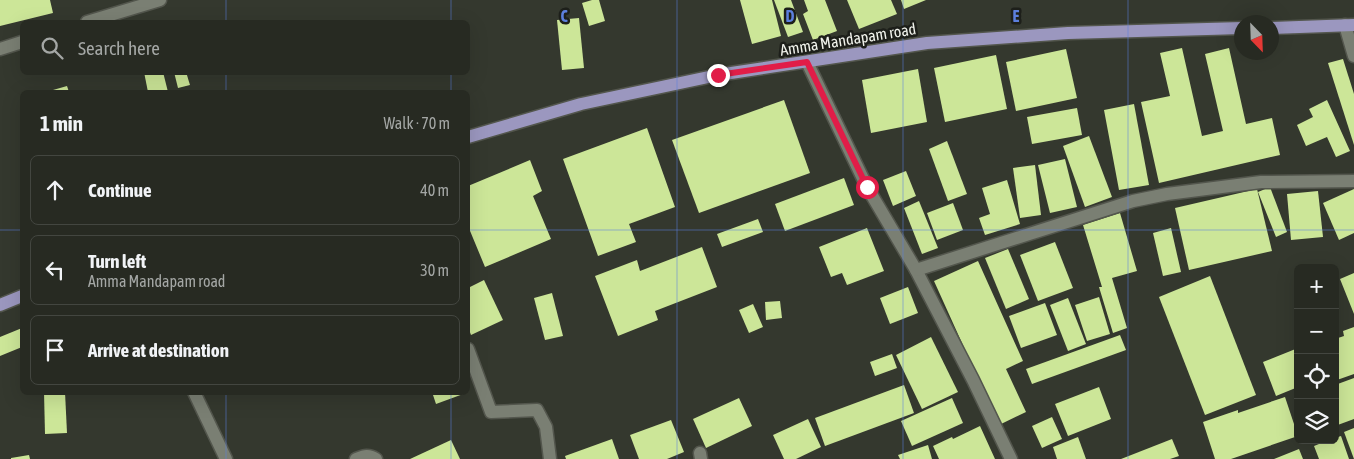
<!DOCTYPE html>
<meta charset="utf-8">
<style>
:root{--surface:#272a22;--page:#2f322a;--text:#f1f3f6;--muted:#a4a7a5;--line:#434640}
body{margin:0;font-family:"Asap Condensed",sans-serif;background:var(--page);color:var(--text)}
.controls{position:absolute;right:15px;bottom:15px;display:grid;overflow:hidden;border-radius:8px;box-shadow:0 5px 20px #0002}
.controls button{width:45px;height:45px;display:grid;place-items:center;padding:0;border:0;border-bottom:1px solid var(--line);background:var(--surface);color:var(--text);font:25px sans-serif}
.compass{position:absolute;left:1234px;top:15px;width:45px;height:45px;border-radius:50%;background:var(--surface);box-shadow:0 5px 20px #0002;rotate:157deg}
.stop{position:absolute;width:15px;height:15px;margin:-11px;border:4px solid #e11d48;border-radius:50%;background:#fff}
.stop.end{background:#e11d48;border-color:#fff;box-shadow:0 1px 5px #0008}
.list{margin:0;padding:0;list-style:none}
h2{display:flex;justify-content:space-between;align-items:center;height:65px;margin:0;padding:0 20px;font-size:21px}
h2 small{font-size:16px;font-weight:400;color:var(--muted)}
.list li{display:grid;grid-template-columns:32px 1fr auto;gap:15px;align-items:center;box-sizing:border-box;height:70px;margin:0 10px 10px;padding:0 10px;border:1px solid var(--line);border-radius:8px}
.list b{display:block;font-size:19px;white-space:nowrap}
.list p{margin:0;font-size:16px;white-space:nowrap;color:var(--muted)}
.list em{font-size:16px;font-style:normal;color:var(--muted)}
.icon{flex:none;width:28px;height:28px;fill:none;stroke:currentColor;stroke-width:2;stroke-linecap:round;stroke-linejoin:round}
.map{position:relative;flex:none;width:1354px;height:459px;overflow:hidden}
.search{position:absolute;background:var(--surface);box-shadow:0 5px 20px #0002;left:20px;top:20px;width:450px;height:55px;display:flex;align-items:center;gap:12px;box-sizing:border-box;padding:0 18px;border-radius:8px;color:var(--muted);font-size:19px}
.panel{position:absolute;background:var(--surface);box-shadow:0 5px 20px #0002;left:20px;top:90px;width:450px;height:305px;border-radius:8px}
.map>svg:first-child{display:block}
</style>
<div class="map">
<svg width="1354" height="459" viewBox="0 0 1354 459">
<rect width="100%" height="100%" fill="#34382e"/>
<!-- building -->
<g fill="#cce698">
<path d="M0,0H50L53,13L0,26Z"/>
<path d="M592,0H599L605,21L589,26L582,3Z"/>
<path d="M740,0H772L781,36L752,44Z"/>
<path d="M774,0H791L803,32L788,37Z"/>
<path d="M804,0H825L837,31L813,40L803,14L808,11Z"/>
<path d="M847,0H891L897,14L859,29Z"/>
<path d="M901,0H926L904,9Z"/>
<path d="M579,18L584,68L562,70L557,20Z"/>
<path d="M1182,48L1202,136L1223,131L1205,54L1229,48L1246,124L1272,118L1280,155L1159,183L1141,102L1170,96L1160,53Z"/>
<path d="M1066,49L1077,98L1016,111L1006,62Z"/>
<path d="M996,55L1007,109L945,122L934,68Z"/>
<path d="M1343,59L1354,94V145L1328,63Z"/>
<path d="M918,69L927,122L871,133L862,80Z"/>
<path d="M144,72H163L168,92H148Z"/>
<path d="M174,72H186L190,85L178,88Z"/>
<path d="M67,86L69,92H54L53,90Z"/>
<path d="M784,100L810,173L699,213L672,140Z"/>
<path d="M1327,100L1350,151L1336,157L1327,137L1306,146L1297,125L1313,117L1309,109Z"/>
<path d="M1134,104L1149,185L1119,190L1104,110Z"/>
<path d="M1077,108L1082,135L1032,144L1027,117Z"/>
<path d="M647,128L675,207L629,224L636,242L598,256L563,159Z"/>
<path d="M1089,136L1112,197L1085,207L1063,146Z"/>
<path d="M947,141L967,194L948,201L929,149Z"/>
<path d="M1065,159L1077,207L1050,213L1038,165Z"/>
<path d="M530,160L542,191L533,196L551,239L485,267L468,226V186Z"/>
<path d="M1035,165L1041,215L1020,218L1013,168Z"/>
<path d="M906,171L916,196L893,206L883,180Z"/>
<path d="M844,178L854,205L785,231L775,204Z"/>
<path d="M1007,180L1020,224L985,235L979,218L990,214L982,188Z"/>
<path d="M1270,187L1287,232L1276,237L1258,192Z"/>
<path d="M1257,189L1272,251L1189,270L1175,208Z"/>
<path d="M1354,189V233L1339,240L1323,203Z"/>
<path d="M1318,191L1323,237L1291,240L1287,194Z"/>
<path d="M919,201L938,248L922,254L904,208Z"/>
<path d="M953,203L963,230L937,240L927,213Z"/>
<path d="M1120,213L1137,271L1112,278L1127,328L1113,333L1099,287H1102L1083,225Z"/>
<path d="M758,219L763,232L722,247L717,234Z"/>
<path d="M867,228L884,271L847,285L842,273L831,277L819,247Z"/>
<path d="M1171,228L1181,272L1163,276L1153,233Z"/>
<path d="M1055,242L1073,288L1038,301L1020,255Z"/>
<path d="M702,247L717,287L655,311L658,320L618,336L595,276L637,260L640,271Z"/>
<path d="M1008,249L1029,299L1006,309L985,258Z"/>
<path d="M978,261L1023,361L1006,369L1026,412L999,425L934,281Z"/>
<path d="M1354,273V314L1340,279Z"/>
<path d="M1210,276L1256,395L1205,415L1159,297Z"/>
<path d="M484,280L503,320L471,335L468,327V288Z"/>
<path d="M908,287L918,313L890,324L880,298Z"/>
<path d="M552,293L563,336L545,340L534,298Z"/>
<path d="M1099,297L1110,334L1087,341L1075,305Z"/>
<path d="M1068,298L1086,344L1068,351L1050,305Z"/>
<path d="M780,301L782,318L766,320L765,302Z"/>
<path d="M1045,303L1057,335L1021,348L1009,316Z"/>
<path d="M753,304L763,327L749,333L739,310Z"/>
<path d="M1354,327V374L1337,380L1335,375V339L1344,336L1343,331Z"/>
<path d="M22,328V347L0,356V337Z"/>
<path d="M1120,335L1126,350L1032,384L1026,369Z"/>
<path d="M931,337L958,392L922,409L896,355Z"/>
<path d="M1298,348V387L1276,396L1263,362Z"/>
<path d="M892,354L897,368L875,376L870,362Z"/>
<path d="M1354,378V419L1335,426V385Z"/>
<path d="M904,385L914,413L825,446L815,418Z"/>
<path d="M1099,387L1111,419L1068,436L1055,404Z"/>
<path d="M44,392H65L67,433L45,434Z"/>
<path d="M432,392H466V393L436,404Z"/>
<path d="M1285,397L1298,436L1231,459H1215L1203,422L1238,410V413Z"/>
<path d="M739,398L752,426L706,448L693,419Z"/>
<path d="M952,398L963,423L912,446L901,421Z"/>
<path d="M1052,417L1062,439L1042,448L1032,426Z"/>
<path d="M808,419L821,447L796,459H784L773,435Z"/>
<path d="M671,420L684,452L667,459H639L630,435Z"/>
<path d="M980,426L995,459H939L933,446L952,437L953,439Z"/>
<path d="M1354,428V459L1344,432Z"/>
<path d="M1341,436L1349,459H1319L1314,446L1329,440H1335V438Z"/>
<path d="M1078,437L1086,459H1057L1053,447Z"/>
<path d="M612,439L619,459H566L565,456Z"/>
<path d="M1172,439L1179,456L1170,459H1121Z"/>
<path d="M451,440L460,459H410Z"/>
<path d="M928,445L932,459H900L898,455Z"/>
<path d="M1299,449L1303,459H1274Z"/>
<path d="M29,455L30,459H11V458Z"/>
</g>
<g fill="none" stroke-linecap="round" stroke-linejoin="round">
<defs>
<g id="minor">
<path d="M87,22L160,0"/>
<path d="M1345,25L1354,56"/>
<path d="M0,49L22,42"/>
<path d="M807,62L867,187L916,270L973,380L1011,459"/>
<path d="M916,270L1133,201L1167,194L1261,182L1354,181"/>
<path d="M468,349L491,412L537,410L546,427L550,459"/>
<path d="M194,392L226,459"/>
<path d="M700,453L701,459"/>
<path d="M356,459C364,456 368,454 376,459"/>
</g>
<g id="major">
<path d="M1272,28L1354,25"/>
<path d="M468,137L581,104L718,75L927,43L1068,33L1242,28"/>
<path d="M0,305L22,296"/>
</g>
</defs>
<!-- minor casing -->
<use href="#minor" stroke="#53564d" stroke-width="15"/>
<!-- major casing -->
<use href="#major" stroke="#53564d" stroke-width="15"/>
<!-- minor -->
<use href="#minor" stroke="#7a7f73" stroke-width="12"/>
<!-- major -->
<use href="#major" stroke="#9b97bf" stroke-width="12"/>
</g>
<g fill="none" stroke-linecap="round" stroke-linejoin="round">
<!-- route -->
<path stroke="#e11d48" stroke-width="6" d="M718,75L807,62L867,187"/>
</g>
<!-- grid -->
<path fill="none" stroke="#5c7fde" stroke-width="1" stroke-opacity="0.55" d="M226,0V22M451,0V22M677,0V459M903,0V459M1128,0V459M226,72V92M451,72V92M0,230H22M468,230H1354M226,392V459M451,392V459"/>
<g text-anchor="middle" stroke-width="5" stroke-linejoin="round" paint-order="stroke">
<!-- street labels -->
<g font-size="16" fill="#f0f2eb" stroke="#1d1f1a">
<text transform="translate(848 39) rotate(-9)" y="6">Amma Mandapam road</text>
</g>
</g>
<g font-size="16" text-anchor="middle" font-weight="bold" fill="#5c7fde" stroke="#1d1f1a" stroke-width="5" stroke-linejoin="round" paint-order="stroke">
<text x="564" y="22">C</text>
<text x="790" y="22">D</text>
<text x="1016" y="22">E</text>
</g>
</svg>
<div class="controls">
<button>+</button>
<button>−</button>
<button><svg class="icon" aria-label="locate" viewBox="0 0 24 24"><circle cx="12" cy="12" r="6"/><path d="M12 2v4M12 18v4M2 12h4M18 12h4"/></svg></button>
<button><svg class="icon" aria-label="layers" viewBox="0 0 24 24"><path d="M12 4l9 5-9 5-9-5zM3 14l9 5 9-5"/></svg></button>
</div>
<svg class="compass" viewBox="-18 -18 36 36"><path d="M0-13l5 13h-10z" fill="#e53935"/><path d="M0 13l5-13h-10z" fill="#a4a7a5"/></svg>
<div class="stop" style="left:867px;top:187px"></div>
<div class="stop end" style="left:718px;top:75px"></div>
<div class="search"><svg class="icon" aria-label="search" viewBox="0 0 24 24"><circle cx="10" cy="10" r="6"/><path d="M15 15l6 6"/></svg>Search here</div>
<section class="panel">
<h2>1 min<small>Walk · 70 m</small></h2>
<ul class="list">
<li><svg class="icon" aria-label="ahead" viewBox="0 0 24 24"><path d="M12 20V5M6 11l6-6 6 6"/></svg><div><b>Continue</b></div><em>40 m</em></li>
<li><svg class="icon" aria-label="left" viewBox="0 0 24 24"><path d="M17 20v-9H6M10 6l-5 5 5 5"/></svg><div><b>Turn left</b><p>Amma Mandapam road</p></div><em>30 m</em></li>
<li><svg class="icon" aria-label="arrive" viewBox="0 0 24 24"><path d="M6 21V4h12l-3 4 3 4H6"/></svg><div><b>Arrive at destination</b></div></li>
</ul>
</section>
</div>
